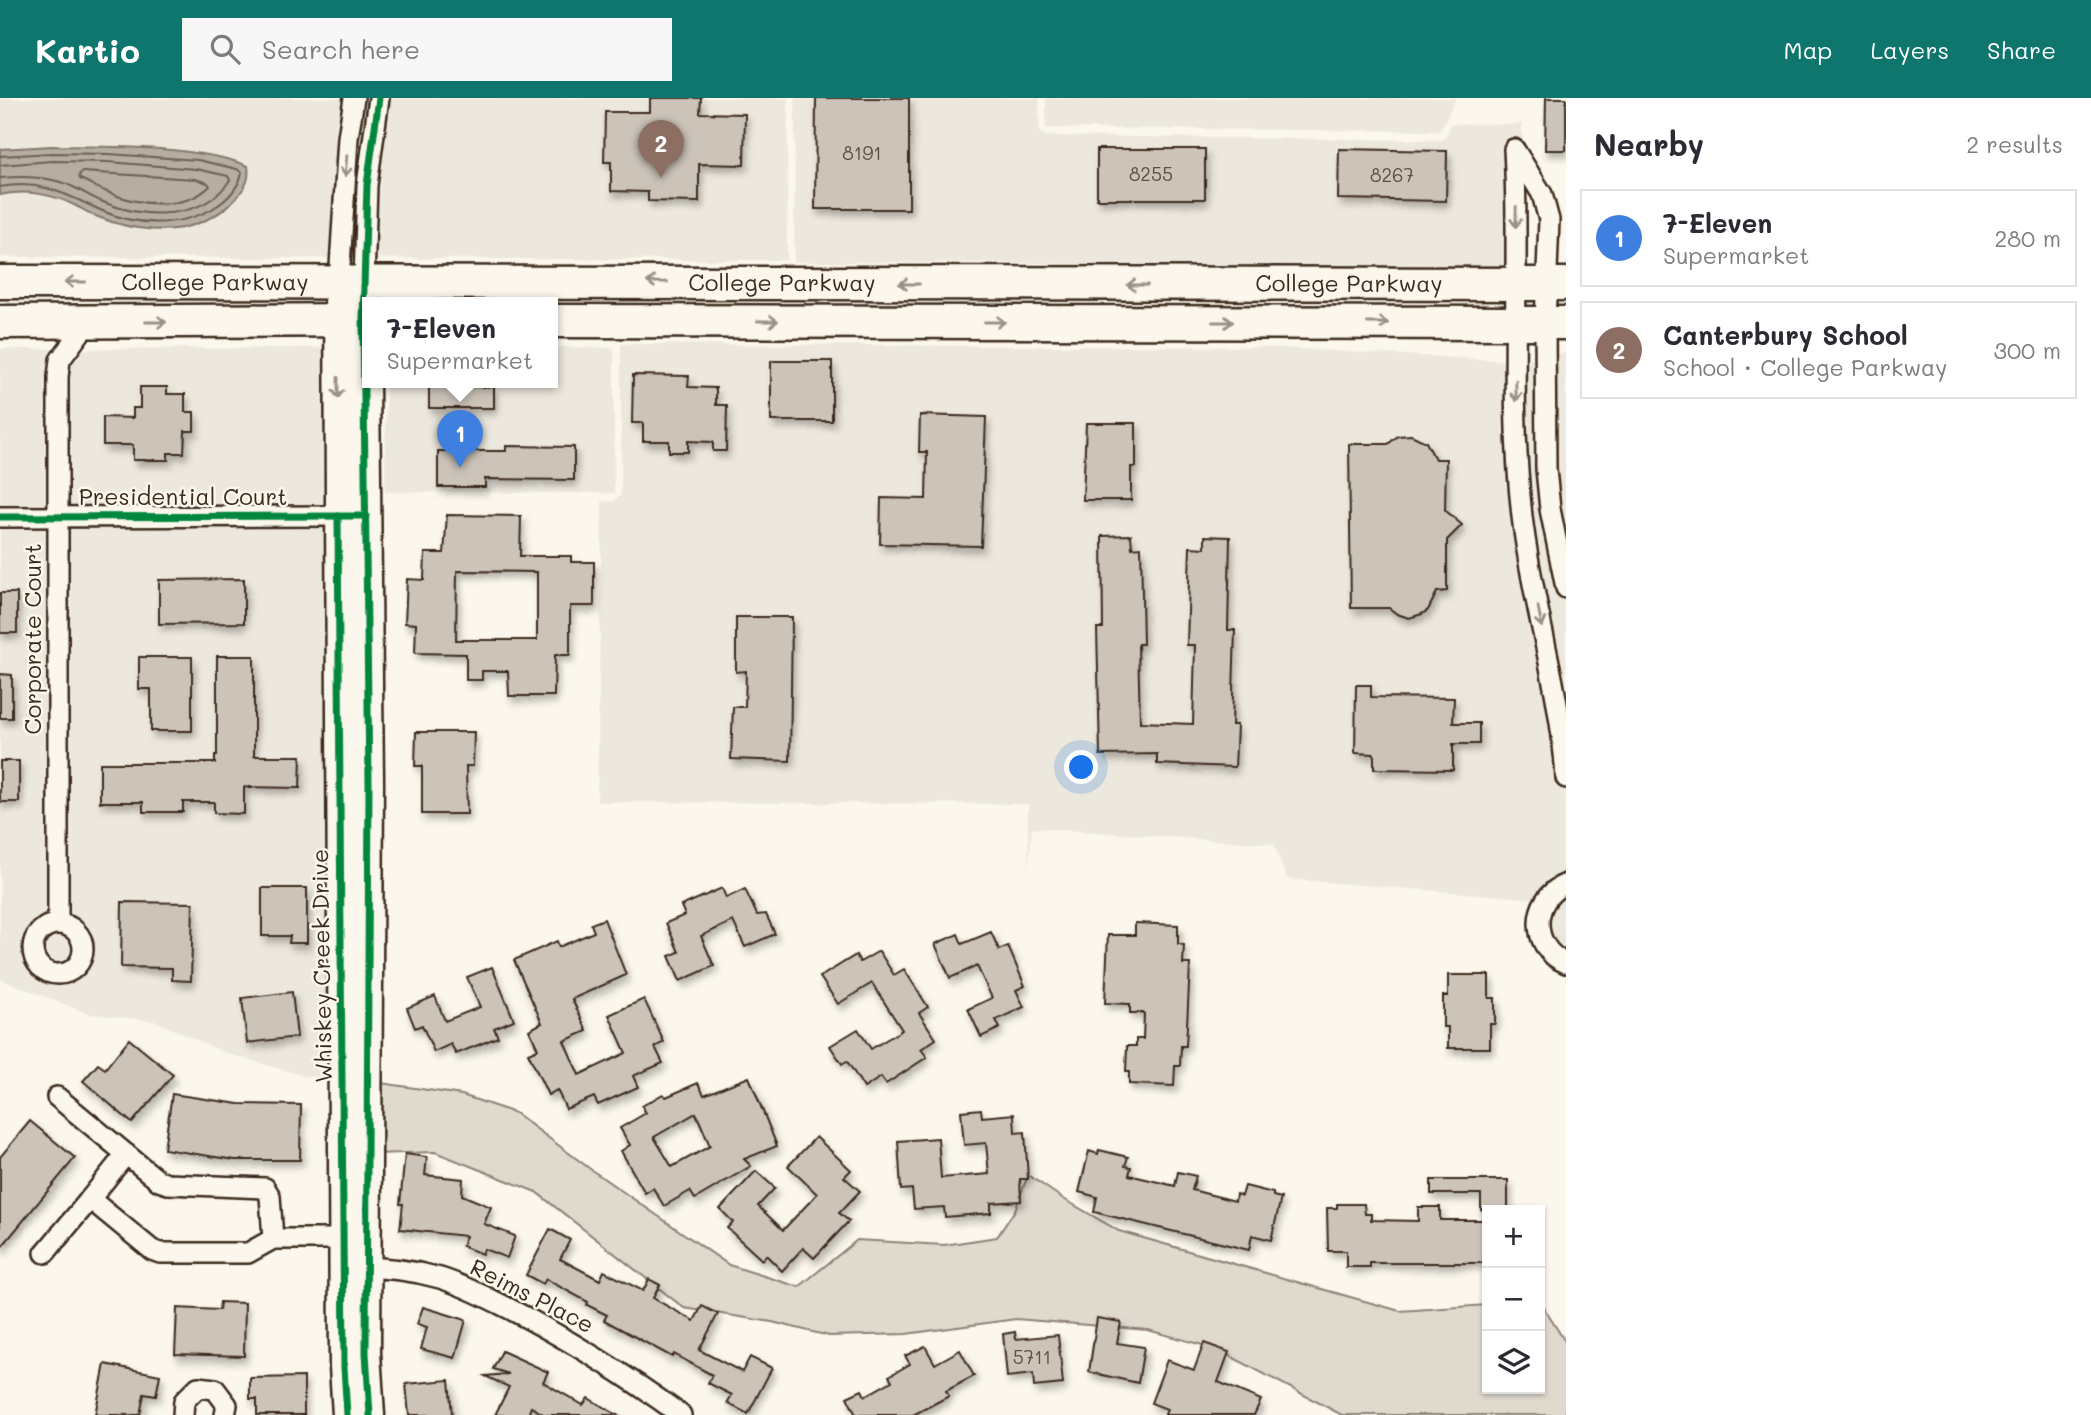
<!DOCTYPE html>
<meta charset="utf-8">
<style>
:root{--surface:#fff;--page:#f7f7f7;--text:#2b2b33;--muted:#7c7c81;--line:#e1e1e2;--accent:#0f766e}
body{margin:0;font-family:Mali,sans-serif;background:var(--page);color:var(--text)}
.controls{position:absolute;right:21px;bottom:21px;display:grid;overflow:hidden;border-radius:0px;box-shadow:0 2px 5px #0004}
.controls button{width:63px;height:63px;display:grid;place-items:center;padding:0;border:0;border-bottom:2px solid var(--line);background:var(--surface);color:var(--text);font:35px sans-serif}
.you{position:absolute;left:1082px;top:670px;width:24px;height:24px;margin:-18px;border:5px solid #fff;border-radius:50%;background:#1a73e8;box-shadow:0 0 0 10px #1a73e833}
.badge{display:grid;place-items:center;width:46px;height:46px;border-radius:50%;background:var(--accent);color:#fff;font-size:23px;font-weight:700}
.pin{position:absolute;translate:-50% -58px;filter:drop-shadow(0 2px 4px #0008)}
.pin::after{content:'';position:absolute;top:37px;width:24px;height:21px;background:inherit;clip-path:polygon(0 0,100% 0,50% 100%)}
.popup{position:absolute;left:362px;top:199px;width:196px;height:91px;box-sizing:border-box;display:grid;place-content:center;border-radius:0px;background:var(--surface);filter:drop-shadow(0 2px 5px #0005);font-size:23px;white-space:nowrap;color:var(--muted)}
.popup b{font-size:26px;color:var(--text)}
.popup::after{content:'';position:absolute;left:50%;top:100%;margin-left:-14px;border:14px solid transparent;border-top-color:var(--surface)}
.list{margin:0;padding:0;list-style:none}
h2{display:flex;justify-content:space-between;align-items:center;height:91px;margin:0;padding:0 28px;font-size:30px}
h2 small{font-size:23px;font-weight:400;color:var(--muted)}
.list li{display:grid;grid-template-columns:46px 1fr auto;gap:21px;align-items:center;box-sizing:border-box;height:98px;margin:0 14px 14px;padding:0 14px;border:2px solid var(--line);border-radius:0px}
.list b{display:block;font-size:26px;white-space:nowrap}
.list p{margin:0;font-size:23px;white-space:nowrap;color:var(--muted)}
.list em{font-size:23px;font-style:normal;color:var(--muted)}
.icon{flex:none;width:38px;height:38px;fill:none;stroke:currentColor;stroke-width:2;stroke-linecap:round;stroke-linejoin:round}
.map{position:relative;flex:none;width:1566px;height:1317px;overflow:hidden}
header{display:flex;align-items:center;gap:42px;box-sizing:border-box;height:98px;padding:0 35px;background:var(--accent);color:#fff}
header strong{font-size:33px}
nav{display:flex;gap:38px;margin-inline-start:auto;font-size:24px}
.search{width:490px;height:63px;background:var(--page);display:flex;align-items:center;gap:18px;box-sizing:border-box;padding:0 24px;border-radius:0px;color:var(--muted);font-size:26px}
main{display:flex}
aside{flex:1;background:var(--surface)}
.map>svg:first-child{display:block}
</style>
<header>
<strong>Kartio</strong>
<div class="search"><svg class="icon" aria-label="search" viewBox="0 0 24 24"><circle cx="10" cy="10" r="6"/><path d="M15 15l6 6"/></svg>Search here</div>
<nav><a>Map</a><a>Layers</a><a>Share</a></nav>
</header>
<main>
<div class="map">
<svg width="1566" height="1317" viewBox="0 0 1566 1317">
<defs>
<filter id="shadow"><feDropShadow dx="3" dy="5.5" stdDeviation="3.5" flood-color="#0004"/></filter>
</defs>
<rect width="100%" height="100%" fill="#fbf7ec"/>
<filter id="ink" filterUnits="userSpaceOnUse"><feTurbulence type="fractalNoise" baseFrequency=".0143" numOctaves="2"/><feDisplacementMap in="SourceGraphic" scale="14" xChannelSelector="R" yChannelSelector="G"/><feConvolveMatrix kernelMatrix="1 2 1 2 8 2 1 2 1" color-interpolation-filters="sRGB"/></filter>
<g filter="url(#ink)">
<!-- built -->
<g fill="#ede8dd">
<path d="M0,0H788L787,162L0,159Z"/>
<path d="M795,0H1039V30L1040,35L1046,38L1440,42L1445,40L1451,26H1522L1524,172H1280L1049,165L794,164Z"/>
<path d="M1046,0H1456L1440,33L1046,30Z"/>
<path d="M621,246L1264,249L1512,263L1566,255V863H1550L1537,801L1287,781L1274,746L1032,730L1028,770V706L597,704L602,403H614L621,397Z"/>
<path d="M553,249L614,250V395L385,394L386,284H553Z"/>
<path d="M329,250L334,980L304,978L225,955L155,923L89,916L0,881V251Z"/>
</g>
<!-- green -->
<path fill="#dfd9ce" stroke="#8d8276" stroke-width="2" d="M374,984L462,997L515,1015L593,1073L729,1167L799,1189L857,1142L944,1147L997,1139L1015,1112L1028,1077L1062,1100L1119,1133L1304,1186L1400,1213L1487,1207V1291H1540V1204L1566,1245V1317H1342L1217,1251L1148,1232L1016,1221L906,1236L829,1238L772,1224L684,1210L536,1094L435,1054L374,1056Z"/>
<!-- water -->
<path fill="#b6aea2" stroke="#85796d" stroke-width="2" d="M52,48C107,49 198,47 248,68C251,84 242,94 231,105C224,113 214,118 204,123C171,138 131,132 98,119C90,116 82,111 74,107C52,96 24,91 0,97V51Z"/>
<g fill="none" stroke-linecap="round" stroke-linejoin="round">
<!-- shore -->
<g stroke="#6c5f53" stroke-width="2">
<path d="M0,58L52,55L108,56L198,62L237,71L242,75C238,91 226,103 212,111C177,130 134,128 98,111C63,95 41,82 0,89"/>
<path d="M0,67L52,63L108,64L196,71L228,78L230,82C203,123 144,121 103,104C90,99 78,90 64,85C44,78 21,78 0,80"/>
<path d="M82,74L195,81L208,85L210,88C184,114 135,107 105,93C96,90 89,84 80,81L79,77Z"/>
</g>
</g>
<!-- building -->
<g fill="#ccc4b9" stroke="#3b2a1e" stroke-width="2" fill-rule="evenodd" filter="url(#shadow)">
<path d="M650,0H701L700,15L745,16L744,67L699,66V104L648,103V94L611,93V64H604L605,14H650Z"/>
<path d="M816,0H909V111H815Z"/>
<path d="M1546,0H1566V52H1545Z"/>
<rect x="1097" y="51" width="108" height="50"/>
<path d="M1339,51L1447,53L1446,103L1338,101Z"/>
<rect x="771" y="263" width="61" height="60"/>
<path d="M633,277L689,278L688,289L716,290V307H727L726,353H713V344L688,343V354H669V343H643V325H632Z"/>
<path d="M429,288L494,289V310H429Z"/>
<path d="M140,289H167V296H185V314H194V333H185L184,355H168V362H133V347H103V319L133,320V310H140Z"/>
<path d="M920,317L986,319L981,448L880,446L881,400L926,401L927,354H919Z"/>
<path d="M1086,325H1136V369H1131V402H1083Z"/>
<path d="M1411,337L1426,344L1435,361H1446L1445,412L1462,427L1447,442V493L1437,494L1428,512L1422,516L1409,520L1397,516L1389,510H1351L1349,346H1388L1398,338Z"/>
<path d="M506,348L574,349V382L485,381V389H438V353H506Z"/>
<path d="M447,417L521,418L520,458H571V464H594V508H570V557H555L554,598H509L508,573H482V582H466V556L415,555L416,526L405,525L407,481L424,482L425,455H444ZM457,473L537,474V542H456Z"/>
<path d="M1131,437L1132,450L1141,449L1143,546H1138L1140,624L1193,626L1195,547H1187L1190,449L1205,450V438L1230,439L1228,532H1235L1232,627H1237L1235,669L1157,666V656L1100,657L1097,530H1103L1102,438Z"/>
<path d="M244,481V525L159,526V482Z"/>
<rect x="0" y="495" width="17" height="40"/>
<path d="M736,519H792L790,663L731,661L733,609H745L746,573L736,574Z"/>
<path d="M217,558H254V658H301L300,690L244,689V716L214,715V704H183V714H143V704H100V665H215V657H217Z"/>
<path d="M139,559H192V633H151V591H139Z"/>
<path d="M0,576L12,577V620H0Z"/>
<path d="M1356,587H1371V599L1454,600L1453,625H1479V646H1453V672L1374,671V656L1355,655Z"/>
<path d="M416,634H474L473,668H466L467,716H422V668H415Z"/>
<rect x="0" y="663" width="19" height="41"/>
<path d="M262,790H307V845H289L290,838H262Z"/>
<path d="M722,790L726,800L745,791L757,817L766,816L775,836L745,849L733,823L701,838L714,868L680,883L669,858L679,854L666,825L685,817L681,808Z"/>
<path d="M122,804L193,805L191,883L172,882V870L121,869Z"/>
<path d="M604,821L626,877L572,901L587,933L564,943L579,977L626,955L609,917L644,901L664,944L655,949L663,965L633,978L638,989L598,1007L594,999L566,1011L557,992L548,997L528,955L538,951L529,932L542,925L514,862L557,843L559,849L594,834L591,826Z"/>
<path d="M1135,825L1178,827V846L1184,847L1183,866H1190L1186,948H1181L1180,968H1175L1174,988L1129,986V974H1126L1127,948H1136V941H1143L1144,915H1130V906L1105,905L1108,837H1135Z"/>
<path d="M991,834L999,852L1008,848L1025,888L1016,892L1024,909L996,922L1000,930L981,939L968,911L992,900L977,868L950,880L935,846L958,836L962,846Z"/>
<path d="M879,853L894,877L904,871L928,909L919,915L936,941L921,951L927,959L886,986L881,979L864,990L847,963L842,966L830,948L858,931L871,951L902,932L872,885L838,906L820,879L856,857L860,864Z"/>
<path d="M492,869L514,922L494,930L498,939L456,956L451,946L434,954L422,927L415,930L407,910L435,898L445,923L480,909L467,879Z"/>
<path d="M1448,877H1489V900H1495V926H1490V950H1448V929H1443V898H1448Z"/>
<path d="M292,894L297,939L247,945L242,900Z"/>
<path d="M129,941L173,977L132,1025L83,983L98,966L105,971Z"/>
<path d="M749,979L777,1048L744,1061L751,1068L695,1101L690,1093L664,1108L653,1090L645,1095L621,1053L630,1047L620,1030L646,1015L642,1008L663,996L666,999L698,985L704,997ZM696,1015L710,1048L672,1069L654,1039Z"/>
<path d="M172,996L239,1006L301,1007L300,1062H235L164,1051Z"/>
<path d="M981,1011L982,1019L1014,1016L1015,1035L1025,1034L1028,1081H1020L1021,1103L991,1105V1115L945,1119L944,1109L914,1111L912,1091L901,1092L898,1043L938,1040L941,1080L989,1076L986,1045L964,1047L961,1013Z"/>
<path d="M30,1023L75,1060L0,1151V1059Z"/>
<path d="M816,1039L851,1072L844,1079L860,1093L839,1115L849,1123L814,1160L803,1150L782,1173L766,1157L762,1162L727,1130L733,1124L720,1111L756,1073L775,1090L758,1108L783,1132L817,1096L788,1068Z"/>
<path d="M1099,1052L1128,1059L1125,1068L1131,1069L1129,1077L1175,1088L1178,1074L1196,1078L1192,1092L1235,1103L1236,1096L1242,1098L1245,1088L1273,1095V1098L1281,1100L1271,1142L1252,1137L1249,1152L1094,1114L1097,1099L1079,1094L1089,1053L1098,1056Z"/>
<path d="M405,1056L427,1059L425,1077L463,1081L462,1097L491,1109L484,1126L515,1138L507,1160L484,1151L482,1156L462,1148L466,1138L400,1131L403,1106H400Z"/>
<path d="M1431,1082H1508V1112H1481V1096H1431Z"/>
<path d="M1337,1106H1364L1365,1116H1371V1122L1418,1123V1109H1440V1122H1487V1165H1370V1169H1346V1153H1328L1327,1110H1337Z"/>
<path d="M550,1131L570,1142L560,1161L600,1182L604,1173L643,1193L649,1181L660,1187L653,1200L694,1223L702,1208L718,1216L699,1252L742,1274L750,1259L772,1270L748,1316L727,1305L732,1297L708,1285L712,1277L674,1256L672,1259L604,1222L607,1217L587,1207L588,1204L546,1181L543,1186L526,1177Z"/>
<path d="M220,1204L245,1205L244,1258L175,1256L177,1210L219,1212Z"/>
<path d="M423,1209L466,1222L455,1260L421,1251L427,1229L417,1226Z"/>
<path d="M1097,1220L1121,1224L1117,1245L1144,1249L1138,1285L1089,1274Z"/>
<path d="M1015,1234L1016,1241L1058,1237L1063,1286L1034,1289L1033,1276L1007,1279L1003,1236Z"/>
<path d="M1204,1245L1229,1254L1218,1284L1261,1302L1254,1317H1165L1167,1311L1151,1305L1167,1262L1194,1272Z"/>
<path d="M925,1248L935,1266L960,1252L974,1278L946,1293L949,1298L913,1317H856L847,1299L862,1292L865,1298L892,1283L889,1278L910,1266L905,1258Z"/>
<path d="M502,1253L548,1274L543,1284L583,1307L588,1300L617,1317H545L531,1309L528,1317H495L509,1289L485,1278L509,1276L493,1271Z"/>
<path d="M105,1266L160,1277L156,1298L144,1296L140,1317H95Z"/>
<path d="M304,1279V1317H257V1301H250V1280Z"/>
<path d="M449,1282L452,1317H409L406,1286Z"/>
</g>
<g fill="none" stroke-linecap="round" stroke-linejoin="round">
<defs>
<g id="street">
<path d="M1514,51C1521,173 1508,296 1522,418C1532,506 1561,592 1566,680"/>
<path d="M1516,54L1542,96L1549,122L1545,225L1546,371L1550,411L1566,490"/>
<path d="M339,184L348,40L354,0"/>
<path d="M364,184L367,87L379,0"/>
<path d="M0,419L351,418"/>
<path d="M1566,786C1530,800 1530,851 1566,865"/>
<circle cx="58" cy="851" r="25"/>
<path d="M58,826V279L60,262L88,224"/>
<path d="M57,999L126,1056L90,1101"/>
<path d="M126,1056L159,1083L168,1086L265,1090L270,1098L273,1141"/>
<path d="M45,1155L90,1101L152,1152L160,1155H248L273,1141H343"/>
<path d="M355,1169C384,1169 412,1172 440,1180C463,1187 486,1199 508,1210C568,1241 626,1277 681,1317"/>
<path d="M183,1317L184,1303L198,1289L215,1291L227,1307L225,1317"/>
</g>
<g id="secondary">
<path d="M339,184L344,1269L347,1317"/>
<path d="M364,184L369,684L366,1255L370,1317"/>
</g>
<g id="primary">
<path id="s1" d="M0,184L1566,186"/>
<path d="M553,223L1566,225"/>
<path d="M0,224L367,222"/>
</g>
</defs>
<!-- street casing -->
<use href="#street" stroke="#3b2a1e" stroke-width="24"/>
<!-- secondary casing -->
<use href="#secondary" stroke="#3b2a1e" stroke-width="33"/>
<!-- primary casing -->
<use href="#primary" stroke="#3b2a1e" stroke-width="37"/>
<!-- street -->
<use href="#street" stroke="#fbf7ec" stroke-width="19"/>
<!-- secondary -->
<use href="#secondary" stroke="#fbf7ec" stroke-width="28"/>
<!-- primary -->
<use href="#primary" stroke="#fbf7ec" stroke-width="32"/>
<defs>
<g id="cycleway">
<path d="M338,418L344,1269L347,1317"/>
<path d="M0,419L366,418"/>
<path d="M370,1317L366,1255L369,684L363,222L367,87L379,0"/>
</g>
</defs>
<!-- cycleway casing -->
<use href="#cycleway" stroke="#fbf7ec" stroke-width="11"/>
<!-- cycleway -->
<use href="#cycleway" stroke="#00873e" stroke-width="7"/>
</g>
<!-- one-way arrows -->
<defs><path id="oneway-shaft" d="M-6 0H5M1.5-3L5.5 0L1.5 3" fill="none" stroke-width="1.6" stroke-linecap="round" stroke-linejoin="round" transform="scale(1.75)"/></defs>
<g stroke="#9b9085">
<use href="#oneway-shaft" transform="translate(346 68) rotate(95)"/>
<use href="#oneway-shaft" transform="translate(1516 119) rotate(91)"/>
<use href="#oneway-shaft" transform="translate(75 184) rotate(180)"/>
<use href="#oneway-shaft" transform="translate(657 184) rotate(-179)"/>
<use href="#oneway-shaft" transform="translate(909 186) rotate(-180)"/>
<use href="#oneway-shaft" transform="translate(1137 187) rotate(180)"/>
<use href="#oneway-shaft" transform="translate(768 223)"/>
<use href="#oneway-shaft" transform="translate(156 224)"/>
<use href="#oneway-shaft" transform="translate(995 224)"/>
<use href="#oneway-shaft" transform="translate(1223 224)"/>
<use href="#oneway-shaft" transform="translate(1378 225)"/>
<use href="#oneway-shaft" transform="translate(338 290) rotate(90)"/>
<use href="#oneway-shaft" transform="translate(1516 293) rotate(89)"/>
<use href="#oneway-shaft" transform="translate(1540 519) rotate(79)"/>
</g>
</g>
<g text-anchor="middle" stroke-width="5" stroke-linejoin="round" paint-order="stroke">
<!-- number labels -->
<g font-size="19" fill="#5f5045">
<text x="862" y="62">8191</text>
<text x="1151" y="83">8255</text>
<text x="1392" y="84">8267</text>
<text x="1032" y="1266">5711</text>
</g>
<!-- street labels -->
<g font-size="23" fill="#3b2a1e" stroke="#fbf7ec">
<text dy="8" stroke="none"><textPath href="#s1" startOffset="215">College Parkway</textPath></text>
<text dy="8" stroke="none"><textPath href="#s1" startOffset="782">College Parkway</textPath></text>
<text dy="8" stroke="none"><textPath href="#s1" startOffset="1349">College Parkway</textPath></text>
<text x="183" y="407">Presidential Court</text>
<text transform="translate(33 541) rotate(-90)" y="8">Corporate Court</text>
<text transform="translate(322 868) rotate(-91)" y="8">Whiskey Creek Drive</text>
<text transform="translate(532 1198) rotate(27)" y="8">Reims Place</text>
</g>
</g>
</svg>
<div class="controls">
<button>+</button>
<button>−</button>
<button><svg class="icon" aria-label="layers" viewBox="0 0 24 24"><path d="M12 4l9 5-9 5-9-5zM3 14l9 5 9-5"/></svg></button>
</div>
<div class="you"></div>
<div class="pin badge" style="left:460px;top:370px;background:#3f7fe0">1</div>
<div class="popup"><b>7-Eleven</b>Supermarket</div>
<div class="pin badge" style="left:661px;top:80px;background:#8d6e63">2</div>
</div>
<aside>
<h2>Nearby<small>2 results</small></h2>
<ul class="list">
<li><span class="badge" style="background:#3f7fe0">1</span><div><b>7-Eleven</b><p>Supermarket</p></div><em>280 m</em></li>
<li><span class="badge" style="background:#8d6e63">2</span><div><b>Canterbury School</b><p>School · College Parkway</p></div><em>300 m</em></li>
</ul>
</aside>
</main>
